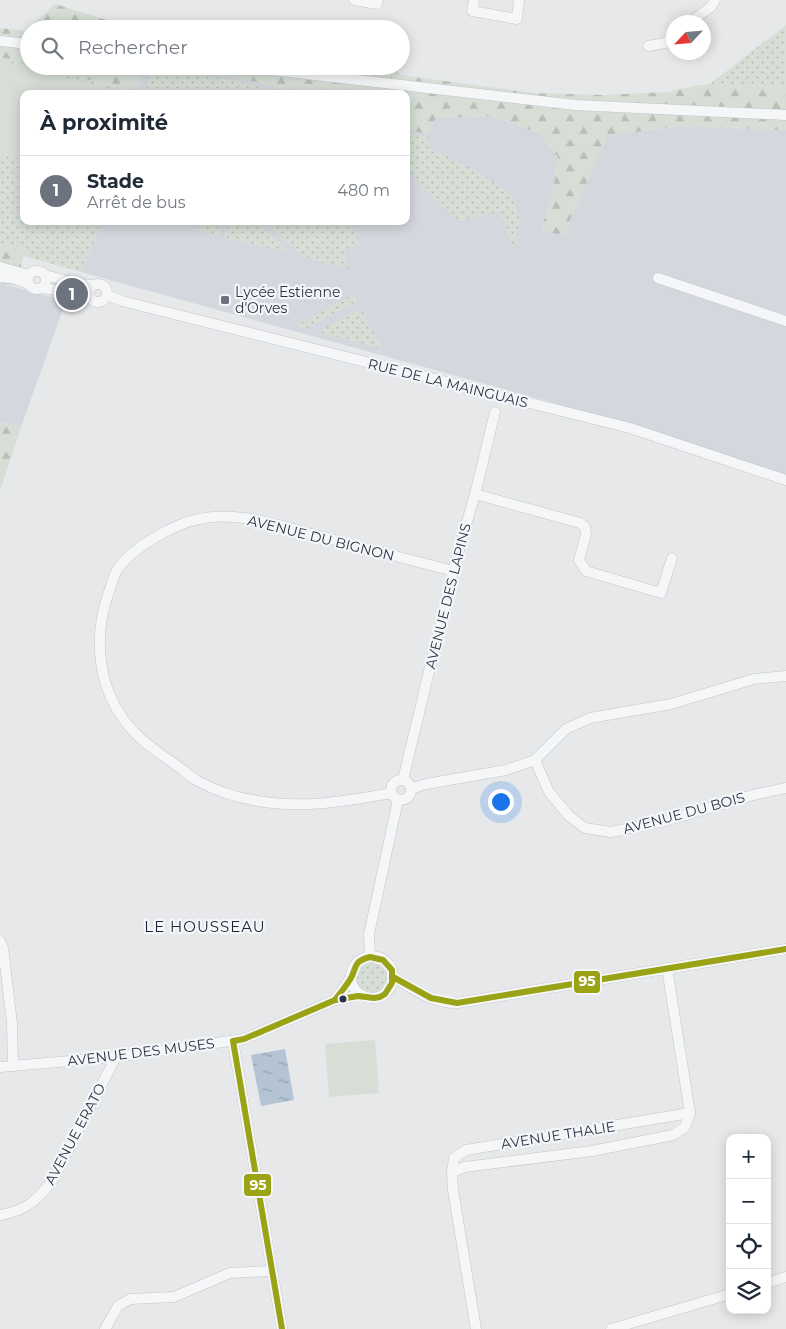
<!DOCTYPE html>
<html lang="fr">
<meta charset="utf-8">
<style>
:root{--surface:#fff;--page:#f6f6f7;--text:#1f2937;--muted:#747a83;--line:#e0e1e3;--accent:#6c737f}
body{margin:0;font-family:Montserrat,sans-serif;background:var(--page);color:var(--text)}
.controls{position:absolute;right:15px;bottom:15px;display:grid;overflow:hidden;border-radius:10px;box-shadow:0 2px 12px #0003}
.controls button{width:45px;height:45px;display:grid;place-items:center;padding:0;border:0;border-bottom:1px solid var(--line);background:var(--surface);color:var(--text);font:25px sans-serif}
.compass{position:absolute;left:666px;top:15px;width:45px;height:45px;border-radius:50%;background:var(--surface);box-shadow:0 2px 12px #0003;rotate:244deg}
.you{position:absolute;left:500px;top:801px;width:18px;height:18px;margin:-12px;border:4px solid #fff;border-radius:50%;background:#1a73e8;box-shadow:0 0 0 8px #1a73e833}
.badge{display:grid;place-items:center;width:32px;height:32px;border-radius:50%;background:var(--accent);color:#fff;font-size:16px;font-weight:700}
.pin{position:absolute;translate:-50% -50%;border:2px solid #fff;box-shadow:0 1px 5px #0006}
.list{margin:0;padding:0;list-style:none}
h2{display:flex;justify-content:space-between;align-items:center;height:65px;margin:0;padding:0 20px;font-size:21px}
h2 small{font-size:16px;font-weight:400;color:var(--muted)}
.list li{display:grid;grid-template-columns:32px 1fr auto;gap:15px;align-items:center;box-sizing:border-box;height:70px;padding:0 20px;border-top:1px solid var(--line)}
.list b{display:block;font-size:19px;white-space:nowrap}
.list p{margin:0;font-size:16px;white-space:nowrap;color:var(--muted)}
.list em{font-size:16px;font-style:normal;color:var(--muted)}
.icon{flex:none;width:28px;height:28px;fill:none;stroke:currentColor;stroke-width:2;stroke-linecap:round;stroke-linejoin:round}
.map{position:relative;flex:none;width:786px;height:1329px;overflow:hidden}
.search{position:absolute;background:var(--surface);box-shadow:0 2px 12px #0003;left:20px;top:20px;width:390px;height:55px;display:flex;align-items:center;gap:12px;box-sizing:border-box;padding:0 18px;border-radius:28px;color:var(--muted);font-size:19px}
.panel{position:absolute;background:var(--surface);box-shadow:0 2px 12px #0003;left:20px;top:90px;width:390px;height:135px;border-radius:10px}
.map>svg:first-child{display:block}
</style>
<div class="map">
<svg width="786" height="1329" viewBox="0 0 786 1329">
<defs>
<pattern id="grass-dots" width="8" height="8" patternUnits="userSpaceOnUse" patternTransform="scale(1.25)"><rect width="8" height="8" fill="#d6ded6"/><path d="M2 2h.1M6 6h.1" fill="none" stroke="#b8bfb9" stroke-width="1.8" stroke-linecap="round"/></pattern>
<pattern id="forest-firs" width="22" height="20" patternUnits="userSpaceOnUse" patternTransform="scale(1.25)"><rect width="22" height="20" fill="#d6ded6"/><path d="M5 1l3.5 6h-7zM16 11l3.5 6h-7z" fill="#b8bfb9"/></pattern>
<pattern id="water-ripples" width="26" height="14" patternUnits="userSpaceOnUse" patternTransform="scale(1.25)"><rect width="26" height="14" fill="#b4c4d5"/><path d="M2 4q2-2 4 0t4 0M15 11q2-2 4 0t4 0" fill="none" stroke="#93a0af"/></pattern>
</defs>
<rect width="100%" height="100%" fill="#e6e8ea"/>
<!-- built -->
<g fill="#d4d7dd">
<path d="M142,66H171L257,82L295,94H132V91L138,90Z"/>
<path d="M492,116L539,133L558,157L553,190L563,236L607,136L681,126L786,130V475L590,413L81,272L102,221H406V130L427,134L436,118Z"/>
<path d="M0,283L66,301L21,427L0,422Z"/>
</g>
<!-- grass -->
<g fill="url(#grass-dots)">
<path d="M786,25V87L710,84Z"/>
<path d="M0,57L29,64V66H36L132,91V94H24V221H102L81,272L24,256L26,249L0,243Z"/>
<path d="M149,66H162L258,86L284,94H146Z"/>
<path d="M406,132L430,138L429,147L484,175L513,196L520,222L512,249L500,212L459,221L432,197L406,167Z"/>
<path d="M207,221H222L219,237L195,230Z"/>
<path d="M228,221H256L290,253L224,238Z"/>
<path d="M265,221H349L361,244L344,250L350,270L303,257Z"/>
<path d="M354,294L357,301L306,329L296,326Z"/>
<path d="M361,309L383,349L317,332Z"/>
<circle cx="372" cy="978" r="17"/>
</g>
<!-- forest -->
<g fill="url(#forest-firs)">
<path d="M55,4L113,22L192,24L240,29H29V64L0,57V28L26,31Z"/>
<path d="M36,66H142L138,90L132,91Z"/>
<path d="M171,66H392L401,75L534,93L605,95L668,92L693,86L710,84L786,87V130L681,126L608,136L563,236L541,230L553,190L558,157L539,133L492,116L436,118L427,134L406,130V94H295L257,82Z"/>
<path d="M0,243L26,249L15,286L0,283Z"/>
<path d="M0,422L21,427L0,491Z"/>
</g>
<!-- pitch -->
<g fill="#d6ded6">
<path d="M0,60L128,94H24V160L0,154Z"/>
<path d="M375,1040L379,1093L329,1097L325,1044Z"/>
</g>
<!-- water -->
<path fill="url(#water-ripples)" d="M285,1049L294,1100L261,1106L251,1055Z"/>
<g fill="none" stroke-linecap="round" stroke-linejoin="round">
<defs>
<g id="minor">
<path d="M354,0L377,4L378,0"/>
<path d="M474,0L472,11L517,19L519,0"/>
<path d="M690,22L711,7L715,0"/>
<path d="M0,41L29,44"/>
<path d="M648,46L665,43L674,36"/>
<path d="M236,66L575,105L786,115"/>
<path d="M0,267L29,275"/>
<circle cx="37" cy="280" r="9"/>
<path d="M45,275L79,284L94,285"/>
<path d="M0,277L16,279L28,284"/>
<path d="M658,278L786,321"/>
<circle cx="98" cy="293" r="9"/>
<path d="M42,288L77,293L90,298"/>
<path d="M107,295L122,301L630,428L786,480"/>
<path d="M475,494L580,523L585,527L586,534L579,560L586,571L661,593L672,558"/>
<path d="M535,760L566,729L590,718L671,704L754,679L786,676"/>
<circle cx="401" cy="790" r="10"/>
<path d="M403,780L453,571L475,494L495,412"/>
<path d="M411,789L426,784L506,770L535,760L549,792L569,816L585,828L611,832L665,821L753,795L786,788"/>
<path d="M391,793C345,801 306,809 258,801C238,798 214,790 196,780C188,775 181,768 173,763C154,749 135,737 122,717C96,680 94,630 110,589C112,583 114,575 117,570C131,548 174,524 199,519C239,510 288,528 327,538C369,549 411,560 453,571"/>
<path d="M0,941L3,948L12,1023L13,1066"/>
<circle cx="372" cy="977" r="21"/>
<path d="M370,957L369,934L398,800"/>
<path d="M393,977C415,990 431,1003 457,1003L786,949"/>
<path d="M335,1000L352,976"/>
<path d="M233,1041L282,1329"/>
<path d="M0,1067L116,1057L244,1039L335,1000L362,995"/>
<path d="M452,1172L465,1167L592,1151L673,1135L685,1127L690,1113"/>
<path d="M0,1215C25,1211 37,1201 52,1181L116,1057"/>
<path d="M767,1283L786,1277"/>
<path d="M105,1329L118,1306L130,1299L174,1297L230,1273L272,1271"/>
<path d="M476,1329L453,1190L452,1172L454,1158L466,1150L690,1113L667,968"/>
<path d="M611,1329L730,1294"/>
</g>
</defs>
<!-- minor casing -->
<use href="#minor" stroke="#c4c6c8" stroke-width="11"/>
<!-- minor -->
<use href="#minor" stroke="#f5f6f7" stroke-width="10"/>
<defs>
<g id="bus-1">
<path d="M370,957L383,960L392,970V983L385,994L380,997L374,998L358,996L335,1000C340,993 348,984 352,976C357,964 355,961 370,957Z"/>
<path d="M393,977L431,998L457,1003L786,949"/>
<path d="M233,1041L244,1039L335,1000"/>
<path d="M233,1041L282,1329"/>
</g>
</defs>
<!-- bus-1 casing -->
<use href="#bus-1" stroke="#f4f6f9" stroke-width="10"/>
<!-- bus-1 -->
<use href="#bus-1" stroke="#99a315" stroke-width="6"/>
</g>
<!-- markers -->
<rect fill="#6c737f" stroke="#f4f6f9" stroke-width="2" x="220" y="295" width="10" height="10" rx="2.5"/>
<circle fill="#2b3445" stroke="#f4f6f9" stroke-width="2" cx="343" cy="999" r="4.5"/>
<g text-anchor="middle" stroke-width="4.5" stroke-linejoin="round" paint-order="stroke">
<!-- poi labels -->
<g font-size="14" fill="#2b3445" stroke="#f4f6f9" text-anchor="start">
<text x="235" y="297">Lycée Estienne<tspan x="235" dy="16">d'Orves</tspan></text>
</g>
<!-- street labels -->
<g font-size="14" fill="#2b3445" stroke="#f4f6f9">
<text transform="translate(448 383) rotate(14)" y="5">RUE DE LA MAINGUAIS</text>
<text transform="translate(321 538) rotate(14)" y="5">AVENUE DU BIGNON</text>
<text transform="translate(448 596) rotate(-76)" y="5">AVENUE DES LAPINS</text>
<text transform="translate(684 813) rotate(-15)" y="5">AVENUE DU BOIS</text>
<text transform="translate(141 1052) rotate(-7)" y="5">AVENUE DES MUSES</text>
<text transform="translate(75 1134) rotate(-62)" y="5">AVENUE ERATO</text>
<text transform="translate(558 1135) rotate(-9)" y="5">AVENUE THALIE</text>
</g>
<!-- neighbourhood labels -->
<g font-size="15" letter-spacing="1" fill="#1d2536" stroke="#f4f6f9">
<text x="205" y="932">LE HOUSSEAU</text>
</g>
</g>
<g stroke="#f4f6f9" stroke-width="2">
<rect x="573" y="970" width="28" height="24" rx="5" fill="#99a315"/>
<rect x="243" y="1173" width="29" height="24" rx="5" fill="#99a315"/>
</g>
<g font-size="14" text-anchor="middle" font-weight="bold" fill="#fff">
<text x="587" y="986">95</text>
<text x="258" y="1190">95</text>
</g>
</svg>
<div class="controls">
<button>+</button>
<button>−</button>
<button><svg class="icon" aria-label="locate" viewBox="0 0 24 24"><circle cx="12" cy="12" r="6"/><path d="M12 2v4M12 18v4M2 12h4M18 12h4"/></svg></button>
<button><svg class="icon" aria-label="layers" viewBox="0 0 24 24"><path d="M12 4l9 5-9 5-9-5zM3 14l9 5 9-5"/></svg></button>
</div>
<svg class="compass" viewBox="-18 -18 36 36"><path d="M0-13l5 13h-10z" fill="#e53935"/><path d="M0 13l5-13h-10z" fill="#747a83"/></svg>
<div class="you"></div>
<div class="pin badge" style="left:72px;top:294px">1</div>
<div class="search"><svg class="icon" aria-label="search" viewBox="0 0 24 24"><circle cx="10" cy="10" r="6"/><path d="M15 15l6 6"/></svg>Rechercher</div>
<section class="panel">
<h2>À proximité<small></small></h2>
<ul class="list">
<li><span class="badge">1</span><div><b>Stade</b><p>Arrêt de bus</p></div><em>480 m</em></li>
</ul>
</section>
</div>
